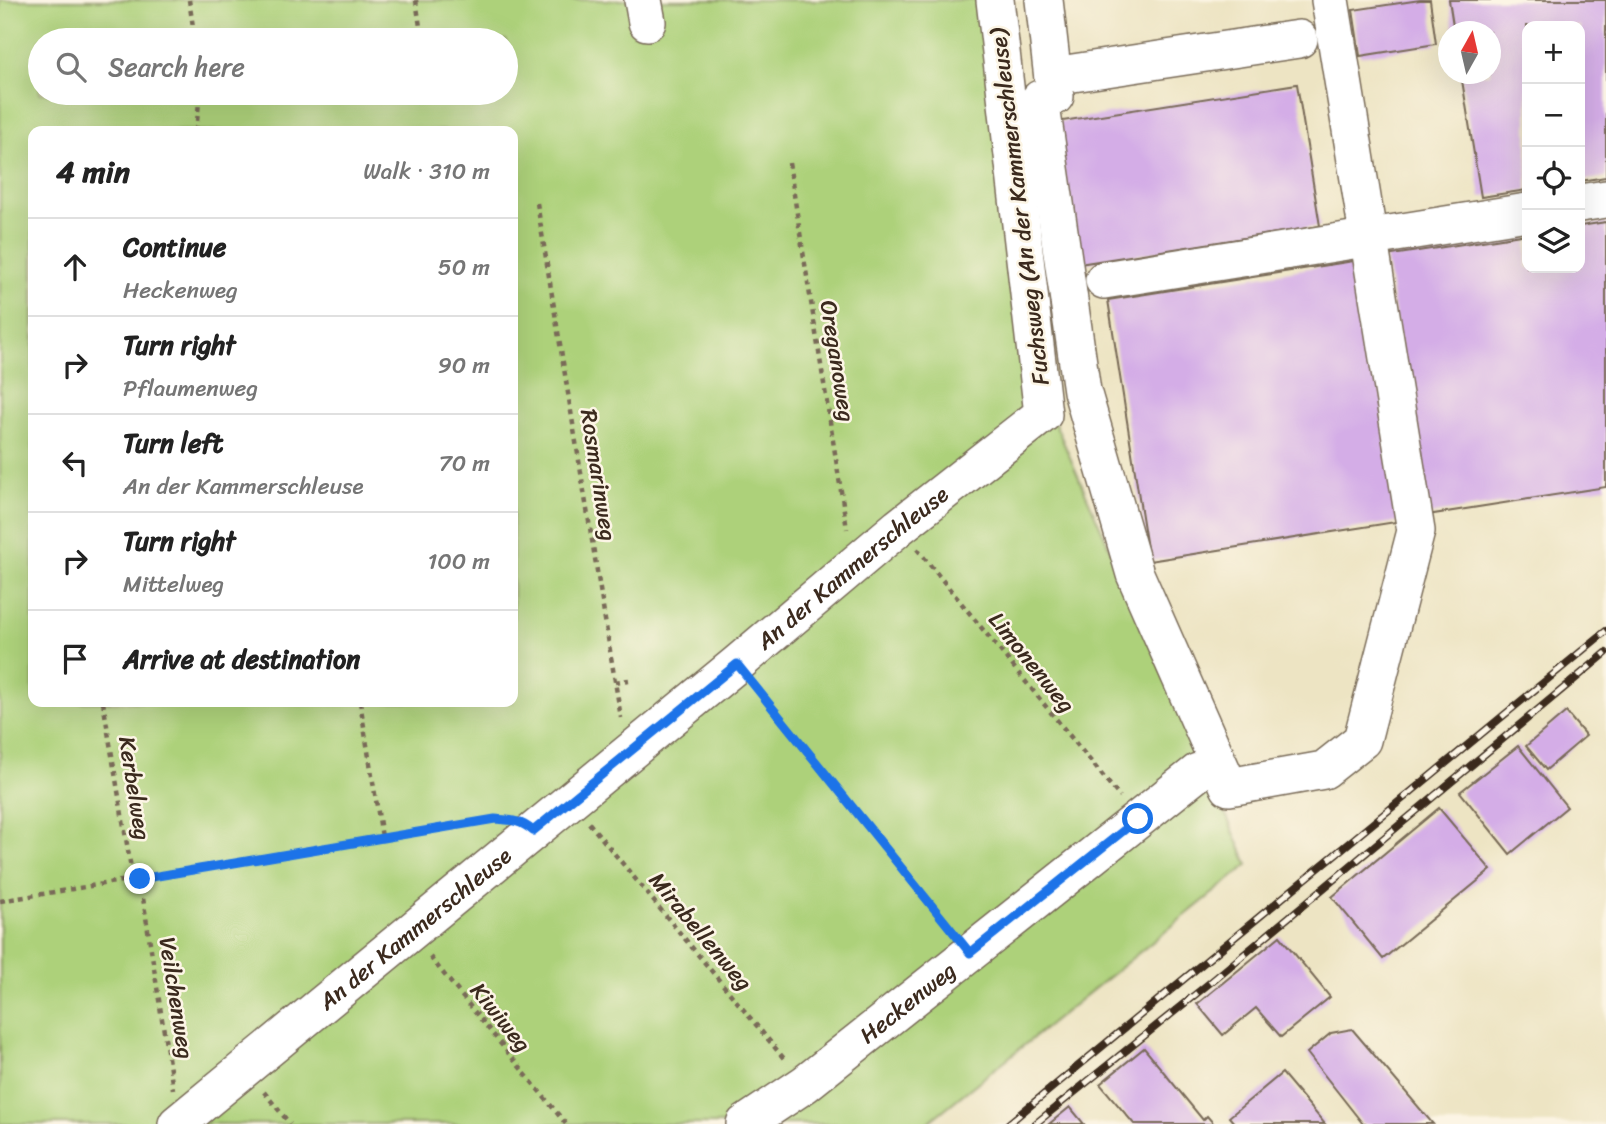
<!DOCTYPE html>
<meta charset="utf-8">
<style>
:root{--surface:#fff;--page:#f2f2f2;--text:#222;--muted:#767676;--line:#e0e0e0}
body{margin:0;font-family:Sriracha,sans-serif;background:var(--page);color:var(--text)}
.controls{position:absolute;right:21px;top:21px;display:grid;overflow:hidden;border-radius:14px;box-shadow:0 7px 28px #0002}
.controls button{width:63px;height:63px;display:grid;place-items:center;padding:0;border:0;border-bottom:2px solid var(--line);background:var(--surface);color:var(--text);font:35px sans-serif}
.compass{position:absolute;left:1438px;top:21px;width:63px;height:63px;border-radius:50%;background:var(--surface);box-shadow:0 7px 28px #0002;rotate:8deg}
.stop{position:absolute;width:21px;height:21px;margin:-16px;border:5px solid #1a73e8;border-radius:50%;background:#fff}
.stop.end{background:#1a73e8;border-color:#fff;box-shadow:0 2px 7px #0008}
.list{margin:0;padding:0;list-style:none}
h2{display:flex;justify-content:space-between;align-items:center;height:91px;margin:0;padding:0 28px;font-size:30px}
h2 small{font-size:23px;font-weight:400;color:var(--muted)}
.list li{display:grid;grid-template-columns:46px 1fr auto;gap:21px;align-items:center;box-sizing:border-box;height:98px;padding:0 28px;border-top:2px solid var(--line)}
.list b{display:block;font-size:26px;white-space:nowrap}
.list p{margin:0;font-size:23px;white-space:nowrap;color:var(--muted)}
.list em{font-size:23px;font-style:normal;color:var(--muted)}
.icon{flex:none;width:38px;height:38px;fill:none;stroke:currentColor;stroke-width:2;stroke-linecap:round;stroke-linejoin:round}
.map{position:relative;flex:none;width:1606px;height:1124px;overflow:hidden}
.search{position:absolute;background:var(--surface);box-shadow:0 7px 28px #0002;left:28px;top:28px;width:490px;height:77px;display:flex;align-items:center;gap:18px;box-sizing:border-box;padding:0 24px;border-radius:38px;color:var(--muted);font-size:26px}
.panel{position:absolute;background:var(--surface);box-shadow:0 7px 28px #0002;left:28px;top:126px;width:490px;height:581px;border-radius:14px}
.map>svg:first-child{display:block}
</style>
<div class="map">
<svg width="1606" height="1124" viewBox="0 0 1606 1124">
<rect width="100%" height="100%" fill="#fcf5e5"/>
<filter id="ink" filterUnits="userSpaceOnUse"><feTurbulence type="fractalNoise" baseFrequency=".0143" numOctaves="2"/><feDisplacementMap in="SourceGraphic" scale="14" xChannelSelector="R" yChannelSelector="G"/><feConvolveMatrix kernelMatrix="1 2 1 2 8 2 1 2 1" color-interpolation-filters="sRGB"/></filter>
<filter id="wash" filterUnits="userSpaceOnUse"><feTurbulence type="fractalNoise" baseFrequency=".00686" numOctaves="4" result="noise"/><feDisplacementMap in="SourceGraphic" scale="28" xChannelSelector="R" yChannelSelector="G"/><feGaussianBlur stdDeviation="1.57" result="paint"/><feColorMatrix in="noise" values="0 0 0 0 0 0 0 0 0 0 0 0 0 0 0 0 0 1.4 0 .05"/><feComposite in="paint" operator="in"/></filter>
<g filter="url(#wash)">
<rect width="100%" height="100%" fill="#ede4c3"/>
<!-- green -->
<path fill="#add17a" stroke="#747e4c" stroke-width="2" fill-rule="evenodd" d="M0,0H983L1051,414L1248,865L926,1124H0ZM40,40H506V93H40ZM33,131H513V702H33Z"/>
<g id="blocks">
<!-- building -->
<g fill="#d4ade7">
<path d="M1420,0H1430L1436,44L1360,56L1353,10Z"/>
<path d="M1449,0H1606V177L1580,181V26H1527V190L1481,197L1461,74H1490V32H1454Z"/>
<path d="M1297,84L1320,226L1079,264L1056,122Z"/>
<path d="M1606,222V487L1427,515L1386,256L1527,234V268H1580V226Z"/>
<path d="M1360,260L1402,521L1149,561L1108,300Z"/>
<path d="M1566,712L1586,736L1546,770L1526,746Z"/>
<path d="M1518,746L1567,807L1510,854L1460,792Z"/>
<path d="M1439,808L1491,870L1383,959L1332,897Z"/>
<path d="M1280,936L1330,997L1281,1037L1256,1008L1223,1035L1197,1004Z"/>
<path d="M1352,1029L1433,1124H1363L1307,1053L1331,1033Z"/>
<path d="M1144,1048L1203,1120L1207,1116L1214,1124H1134L1100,1084Z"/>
<path d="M1282,1073L1325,1124H1235L1229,1117Z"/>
<path d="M1070,1107L1084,1124H1049Z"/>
</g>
</g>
</g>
<g filter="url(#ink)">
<use href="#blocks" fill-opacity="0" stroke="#796b58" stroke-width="2"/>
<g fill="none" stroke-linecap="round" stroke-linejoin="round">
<defs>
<g id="minor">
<path d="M643,0L647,22"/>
<path d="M1044,0L1055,96L1040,99L1082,391L1135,574L1229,787L1324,770L1362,740L1416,531L1330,0"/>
<path d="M1053,76L1299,39"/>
<path d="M1580,203L1606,199"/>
<path d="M1104,280L1527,212"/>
<path id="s1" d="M177,1124L737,664L899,527L1043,414L995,0"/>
<path id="s2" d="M745,1124L805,1084L1198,772"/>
</g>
</defs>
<!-- minor casing -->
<use href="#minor" stroke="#796b58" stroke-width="40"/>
<!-- path -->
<g stroke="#796b58" stroke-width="4.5" stroke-dasharray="5 5" stroke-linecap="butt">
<path d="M189,0L195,40"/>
<path d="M416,0L422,40"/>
<path d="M196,131L200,93"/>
<path d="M789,163L847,529"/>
<path d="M537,203L621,718"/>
<path d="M917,549L1120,797"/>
<path d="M615,682L629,680"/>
<path d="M755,686L951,930"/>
<path d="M103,702L133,880"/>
<path d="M360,702L382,837"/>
<path d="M589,823L786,1061"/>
<path d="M140,879L173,1089"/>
<path d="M0,901L496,819"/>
<path d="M430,957L566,1124"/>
<path d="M264,1092L290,1124"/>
</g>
<!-- minor -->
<use href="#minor" stroke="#fff" stroke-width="37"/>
<defs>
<g id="rail">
<path d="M1008,1124L1606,631"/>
<path d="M1035,1124L1212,981L1606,653"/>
</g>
</defs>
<!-- rail casing -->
<use href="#rail" stroke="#3b2a1e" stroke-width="8"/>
<!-- rail -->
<use href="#rail" stroke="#fcf5e5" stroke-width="5" stroke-dasharray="16" stroke-linecap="butt"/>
</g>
</g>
<g fill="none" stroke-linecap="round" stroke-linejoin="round" filter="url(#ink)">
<!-- route -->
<path stroke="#1a73e8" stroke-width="9" d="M140,879L495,819C510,820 521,820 533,831L737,664L970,953L1138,819"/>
</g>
<g text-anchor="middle" stroke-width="5" stroke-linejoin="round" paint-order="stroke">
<!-- street labels -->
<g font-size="23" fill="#3b2a1e" stroke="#fcf5e5">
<text transform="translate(1019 207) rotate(-97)" y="8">Fuchsweg (An der Kammerschleuse)</text>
<text transform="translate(838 361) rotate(81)" y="8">Oreganoweg</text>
<text transform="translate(599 475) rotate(81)" y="8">Rosmarinweg</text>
<text dy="8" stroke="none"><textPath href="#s1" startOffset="875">An der Kammerschleuse</textPath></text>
<text transform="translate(1032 662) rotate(51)" y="8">Limonenweg</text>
<text transform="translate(135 788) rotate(81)" y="8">Kerbelweg</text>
<text dy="8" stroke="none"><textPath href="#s1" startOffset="308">An der Kammerschleuse</textPath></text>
<text transform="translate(701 931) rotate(50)" y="8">Mirabellenweg</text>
<text transform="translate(177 998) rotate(81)" y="8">Veilchenweg</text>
<text dy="8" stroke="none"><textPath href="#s2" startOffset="203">Heckenweg</textPath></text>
<text transform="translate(501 1017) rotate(51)" y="8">Kiwiweg</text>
</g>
</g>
</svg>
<div class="controls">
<button>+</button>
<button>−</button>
<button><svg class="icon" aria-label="locate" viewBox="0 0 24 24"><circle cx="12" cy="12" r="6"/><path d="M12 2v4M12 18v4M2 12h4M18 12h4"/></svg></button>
<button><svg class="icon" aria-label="layers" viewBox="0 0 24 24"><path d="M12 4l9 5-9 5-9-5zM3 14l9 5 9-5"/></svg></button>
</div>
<svg class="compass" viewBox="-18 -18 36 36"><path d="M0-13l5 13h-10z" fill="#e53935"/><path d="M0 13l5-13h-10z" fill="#767676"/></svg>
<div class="stop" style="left:1138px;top:819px"></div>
<div class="stop end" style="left:140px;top:879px"></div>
<div class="search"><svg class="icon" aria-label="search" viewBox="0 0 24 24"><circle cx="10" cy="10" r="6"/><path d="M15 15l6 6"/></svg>Search here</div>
<section class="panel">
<h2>4 min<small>Walk · 310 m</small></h2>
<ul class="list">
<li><svg class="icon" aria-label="ahead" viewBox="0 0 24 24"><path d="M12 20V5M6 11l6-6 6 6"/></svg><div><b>Continue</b><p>Heckenweg</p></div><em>50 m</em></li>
<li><svg class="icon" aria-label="right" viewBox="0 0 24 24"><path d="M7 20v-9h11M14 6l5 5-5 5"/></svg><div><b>Turn right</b><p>Pflaumenweg</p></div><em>90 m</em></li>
<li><svg class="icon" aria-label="left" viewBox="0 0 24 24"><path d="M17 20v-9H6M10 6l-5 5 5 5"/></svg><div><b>Turn left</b><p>An der Kammerschleuse</p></div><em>70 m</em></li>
<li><svg class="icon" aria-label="right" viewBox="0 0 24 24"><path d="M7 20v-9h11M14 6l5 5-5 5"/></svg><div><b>Turn right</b><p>Mittelweg</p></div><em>100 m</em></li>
<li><svg class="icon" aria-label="arrive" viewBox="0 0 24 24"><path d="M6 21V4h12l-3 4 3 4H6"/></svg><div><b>Arrive at destination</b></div></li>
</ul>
</section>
</div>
